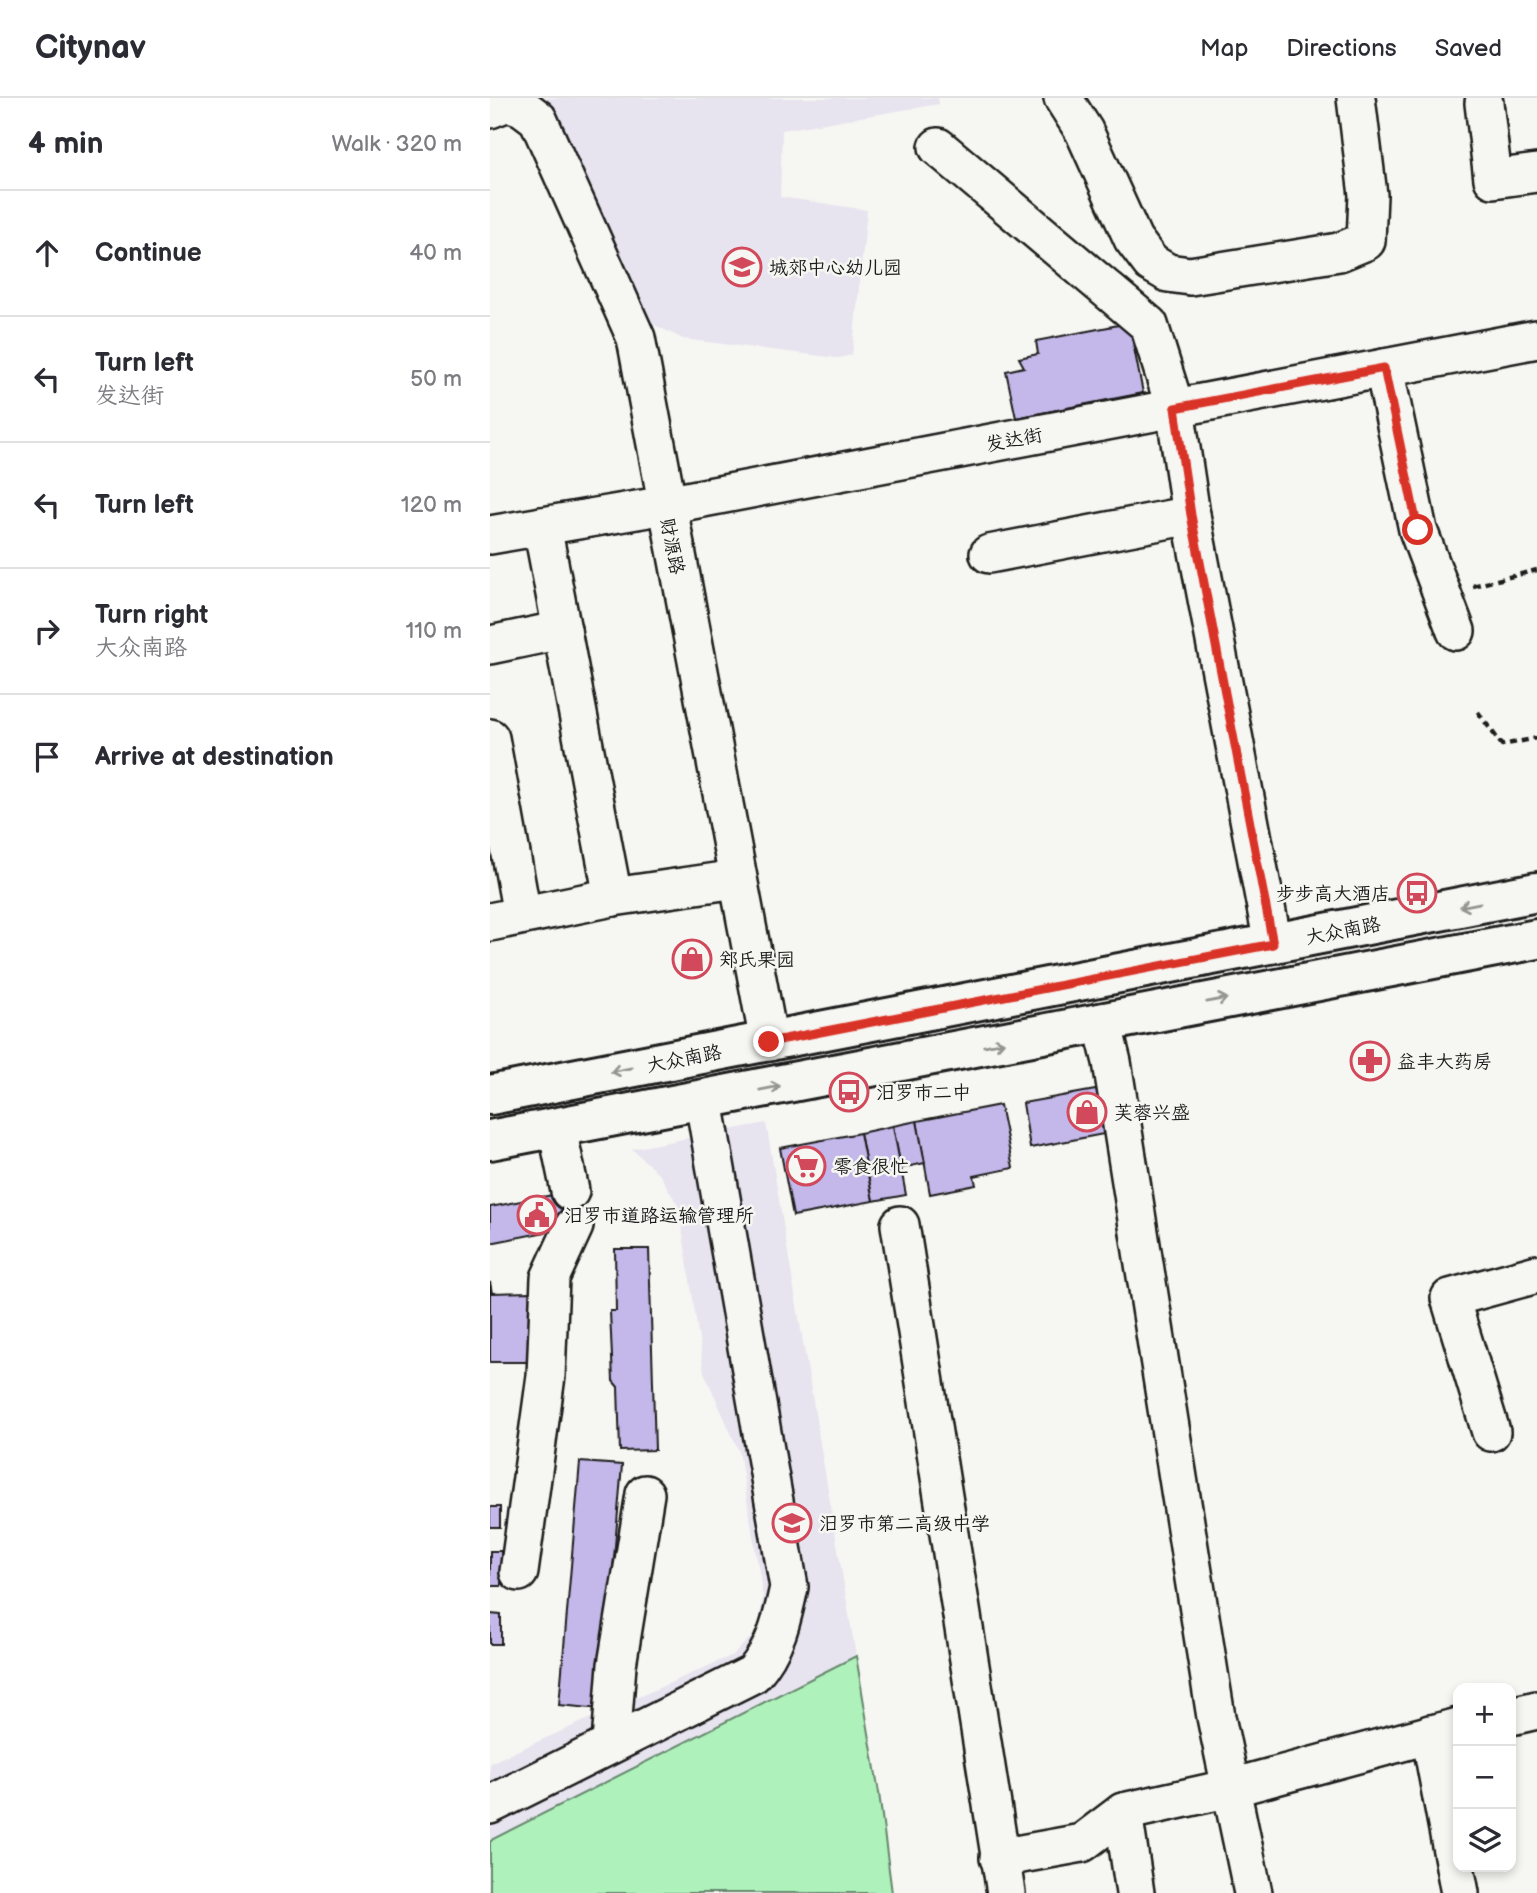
<!DOCTYPE html>
<meta charset="utf-8">
<style>
:root{--surface:#fff;--page:#f7f7f7;--text:#2b2b33;--muted:#7c7c81;--line:#e1e1e2}
body{margin:0;font-family:"Balsamiq Sans","LXGW WenKai TC",sans-serif;background:var(--page);color:var(--text)}
.controls{position:absolute;right:21px;bottom:21px;display:grid;overflow:hidden;border-radius:14px;box-shadow:0 4px 10px #0003}
.controls button{width:63px;height:63px;display:grid;place-items:center;padding:0;border:0;border-bottom:2px solid var(--line);background:var(--surface);color:var(--text);font:35px sans-serif}
.stop{position:absolute;width:21px;height:21px;margin:-16px;border:5px solid #d93025;border-radius:50%;background:#fff}
.stop.end{background:#d93025;border-color:#fff;box-shadow:0 2px 7px #0008}
.list{margin:0;padding:0;list-style:none}
h2{display:flex;justify-content:space-between;align-items:center;height:91px;margin:0;padding:0 28px;font-size:30px}
h2 small{font-size:23px;font-weight:400;color:var(--muted)}
.list li{display:grid;grid-template-columns:46px 1fr auto;gap:21px;align-items:center;box-sizing:border-box;height:126px;padding:0 28px;border-top:2px solid var(--line)}
.list b{display:block;font-size:26px;white-space:nowrap}
.list p{margin:0;font-size:23px;white-space:nowrap;color:var(--muted)}
.list em{font-size:23px;font-style:normal;color:var(--muted)}
.icon{flex:none;width:38px;height:38px;fill:none;stroke:currentColor;stroke-width:2;stroke-linecap:round;stroke-linejoin:round}
.map{position:relative;flex:none;width:1047px;height:1795px;overflow:hidden}
header{display:flex;align-items:center;gap:42px;box-sizing:border-box;height:98px;padding:0 35px;background:var(--surface);border-bottom:2px solid var(--line)}
header strong{font-size:33px}
nav{display:flex;gap:38px;margin-inline-start:auto;font-size:24px}
main{display:flex}
aside{flex:1;background:var(--surface)}
.map>svg:first-child{display:block}
</style>
<header>
<strong>Citynav</strong>
<nav><a>Map</a><a>Directions</a><a>Saved</a></nav>
</header>
<main>
<aside>
<h2>4 min<small>Walk · 320 m</small></h2>
<ul class="list">
<li><svg class="icon" aria-label="ahead" viewBox="0 0 24 24"><path d="M12 20V5M6 11l6-6 6 6"/></svg><div><b>Continue</b></div><em>40 m</em></li>
<li><svg class="icon" aria-label="left" viewBox="0 0 24 24"><path d="M17 20v-9H6M10 6l-5 5 5 5"/></svg><div><b>Turn left</b><p>发达街</p></div><em>50 m</em></li>
<li><svg class="icon" aria-label="left" viewBox="0 0 24 24"><path d="M17 20v-9H6M10 6l-5 5 5 5"/></svg><div><b>Turn left</b></div><em>120 m</em></li>
<li><svg class="icon" aria-label="right" viewBox="0 0 24 24"><path d="M7 20v-9h11M14 6l5 5-5 5"/></svg><div><b>Turn right</b><p>大众南路</p></div><em>110 m</em></li>
<li><svg class="icon" aria-label="arrive" viewBox="0 0 24 24"><path d="M6 21V4h12l-3 4 3 4H6"/></svg><div><b>Arrive at destination</b></div></li>
</ul>
</aside>
<div class="map">
<svg width="1047" height="1795" viewBox="0 0 1047 1795">
<rect width="100%" height="100%" fill="#f6f6f2"/>
<filter id="ink" filterUnits="userSpaceOnUse"><feTurbulence type="fractalNoise" baseFrequency=".0143" numOctaves="2"/><feDisplacementMap in="SourceGraphic" scale="14" xChannelSelector="R" yChannelSelector="G"/><feConvolveMatrix kernelMatrix="1 2 1 2 8 2 1 2 1" color-interpolation-filters="sRGB"/></filter>
<g filter="url(#ink)">
<!-- built -->
<g fill="#e7e3ef">
<path d="M52,0H448L449,6L292,32L290,99L377,112L362,257L348,260L193,241L161,225Z"/>
<path d="M276,1025L389,1695L402,1795H0V1665L243,1557L268,1532L273,1498L249,1353L214,1274L189,1109L170,1077L142,1051Z"/>
</g>
<!-- green -->
<path fill="#aef1bb" stroke="#65866c" stroke-width="2" d="M366,1558L389,1695L402,1795H0V1744L3,1741Z"/>
<!-- building -->
<g fill="#c4b7e9" stroke="#1c1c1c" stroke-width="2">
<path d="M639,225L653,295L526,320L516,273L534,269L529,260L548,256L546,243Z"/>
<path d="M611,991L619,1035L540,1050L533,1005Z"/>
<path d="M510,1007L523,1070L484,1078L486,1087L440,1096L427,1023Z"/>
<path d="M427,1023L435,1065L411,1070L403,1028Z"/>
<path d="M403,1028L416,1097L383,1103L370,1035Z"/>
<path d="M370,1035L383,1103L303,1118L290,1050Z"/>
<path d="M89,1092L96,1126L0,1145V1109Z"/>
<path d="M125,1151H159L165,1352L130,1353L128,1289L123,1283L120,1213H126Z"/>
<path d="M0,1184L2,1195L41,1194L42,1264H0Z"/>
<path d="M90,1364L132,1367L111,1611L69,1607Z"/>
<rect x="0" y="1409" width="10" height="20"/>
<rect x="0" y="1453" width="11" height="35"/>
<path d="M0,1516L11,1517V1546H0Z"/>
</g>
<g fill="none" stroke-linecap="round" stroke-linejoin="round">
<defs>
<g id="minor">
<path d="M573,0L594,33L643,141L661,165L678,175L700,178L849,154L876,143L878,97L866,0"/>
<path d="M994,5L1003,81L1047,75"/>
<path d="M0,11L18,4L32,9L48,21L146,240L279,944"/>
<path d="M448,49L659,227L685,310L701,417L783,846"/>
<path d="M894,270L928,432L966,533"/>
<path d="M52,428L123,799"/>
<path d="M0,437L176,407L1047,241"/>
<path d="M499,456L701,417"/>
<path d="M0,547L72,532"/>
<path d="M0,640L32,817"/>
<path d="M0,824L123,799L247,781"/>
<path d="M612,924L622,964L726,1619L763,1795"/>
<path d="M67,1030L80,1093"/>
<path d="M410,1127L516,1795"/>
<path d="M1001,1334L960,1200L1047,1176"/>
<path d="M29,1474L56,1278L60,1180L84,1128"/>
<path d="M1021,1618L1047,1612"/>
<path d="M940,1636L970,1795"/>
<path d="M121,1645L127,1567L155,1396"/>
<path d="M0,1707L263,1576C286,1550 292,1522 299,1489L214,1003"/>
<path d="M633,1714L645,1795"/>
<path d="M509,1760L592,1745L633,1714L741,1690L968,1629"/>
</g>
<g id="major">
<path d="M0,997L1047,794"/>
<path d="M0,1042L1047,841"/>
</g>
</defs>
<!-- minor casing -->
<use href="#minor" stroke="#1c1c1c" stroke-width="42"/>
<!-- major casing -->
<use href="#major" stroke="#1c1c1c" stroke-width="44"/>
<!-- path -->
<g stroke="#1c1c1c" stroke-width="4.5" stroke-dasharray="7 5" stroke-linecap="butt">
<path d="M983,488L1047,472"/>
<path d="M988,614L1012,647L1047,640"/>
</g>
<!-- minor -->
<use href="#minor" stroke="#f6f6f2" stroke-width="37"/>
<!-- major -->
<use href="#major" stroke="#f6f6f2" stroke-width="38"/>
</g>
<!-- one-way arrows -->
<defs><path id="oneway-shaft" d="M-6 0H5M1.5-3L5.5 0L1.5 3" fill="none" stroke-width="1.6" stroke-linecap="round" stroke-linejoin="round" transform="scale(1.75)"/></defs>
<g stroke="#949492">
<use href="#oneway-shaft" transform="translate(980 807) rotate(169)"/>
<use href="#oneway-shaft" transform="translate(727 902) rotate(-11)"/>
<use href="#oneway-shaft" transform="translate(504 946) rotate(-11)"/>
<use href="#oneway-shaft" transform="translate(131 972) rotate(169)"/>
<use href="#oneway-shaft" transform="translate(280 990) rotate(-11)"/>
</g>
</g>
<g fill="none" stroke-linecap="round" stroke-linejoin="round" filter="url(#ink)">
<!-- route -->
<path stroke="#d93025" stroke-width="9" d="M279,944L783,846L701,417L685,310L894,270L928,432"/>
</g>
<!-- icons -->
<defs>
<symbol id="school-ring" viewBox="-11 -11 22 22"><circle r="9.5" fill="#f6f6f2" stroke="#d1495b" stroke-width="1.5"/><path d="M0-5L7-2L0 1L-7-2ZM-4 1L0 2.5L4 1V4Q0 6-4 4Z" fill="#d1495b"/></symbol>
<symbol id="bus-ring" viewBox="-11 -11 22 22"><circle r="9.5" fill="#f6f6f2" stroke="#d1495b" stroke-width="1.5"/><path d="M-5-6H5V4H4V6H2V4H-2V6H-4V4H-5ZM-3.5-4V0h7V-4ZM-3.5 1.2v1.5H-2V1.2ZM2 1.2v1.5H3.5V1.2Z" fill="#d1495b"/></symbol>
<symbol id="shop-ring" viewBox="-11 -11 22 22"><circle r="9.5" fill="#f6f6f2" stroke="#d1495b" stroke-width="1.5"/><path d="M-5-2.5h2.3a2.7 3.5 0 0 1 5.4 0H5L5.5 6h-11ZM-1.5-2.5h3a1.5 2.3 0 0 0-3 0Z" fill="#d1495b"/></symbol>
<symbol id="pharmacy-ring" viewBox="-11 -11 22 22"><circle r="9.5" fill="#f6f6f2" stroke="#d1495b" stroke-width="1.5"/><path d="M-2-6h4v4h4v4h-4v4h-4v-4h-4v-4h4Z" fill="#d1495b"/></symbol>
<symbol id="supermarket-ring" viewBox="-11 -11 22 22"><circle r="9.5" fill="#f6f6f2" stroke="#d1495b" stroke-width="1.5"/><path d="M-6-5.5h2.5l.6 2H6L4.5 2H-2.5L-4.4-4H-6ZM-1.5 3.2a1.3 1.3 0 1 0 .1 0ZM3 3.2a1.3 1.3 0 1 0 .1 0Z" fill="#d1495b"/></symbol>
<symbol id="civic-ring" viewBox="-11 -11 22 22"><circle r="9.5" fill="#f6f6f2" stroke="#d1495b" stroke-width="1.5"/><path d="M-.6-6.5H3V-4.5H.6V-3L4-1V1h2V6H-6V1h2V-1L-.6-3ZM-1.2 2.5V6h2.4V2.5Z" fill="#d1495b"/></symbol>
</defs>
<g fill-rule="evenodd">
<use href="#school-ring" x="230" y="147" width="44" height="44"/>
<use href="#bus-ring" x="905" y="773" width="44" height="44"/>
<use href="#shop-ring" x="180" y="839" width="44" height="44"/>
<use href="#pharmacy-ring" x="858" y="941" width="44" height="44"/>
<use href="#bus-ring" x="337" y="972" width="44" height="44"/>
<use href="#shop-ring" x="575" y="992" width="44" height="44"/>
<use href="#supermarket-ring" x="294" y="1046" width="44" height="44"/>
<use href="#civic-ring" x="25" y="1095" width="44" height="44"/>
<use href="#school-ring" x="280" y="1403" width="44" height="44"/>
</g>
<g text-anchor="middle" stroke-width="5" stroke-linejoin="round" paint-order="stroke">
<!-- poi labels -->
<g font-size="19" fill="#1c1c1c" stroke="#f6f6f2" text-anchor="start">
<text x="279" y="176">城郊中心幼儿园</text>
<text x="900" y="802" text-anchor="end">步步高大酒店</text>
<text x="229" y="868">郑氏果园</text>
<text x="907" y="970">益丰大药房</text>
<text x="386" y="1001">汨罗市二中</text>
<text x="624" y="1021">芙蓉兴盛</text>
<text x="343" y="1075">零食很忙</text>
<text x="74" y="1124">汨罗市道路运输管理所</text>
<text x="329" y="1432">汨罗市第二高级中学</text>
</g>
<!-- street labels -->
<g font-size="19" fill="#1c1c1c" stroke="#f6f6f2">
<text transform="translate(524 341) rotate(-11)" y="7">发达街</text>
<text transform="translate(183 448) rotate(79)" y="7">财源路</text>
<text transform="translate(853 832) rotate(-11)" y="7">大众南路</text>
<text transform="translate(194 960) rotate(-11)" y="7">大众南路</text>
</g>
</g>
</svg>
<div class="controls">
<button>+</button>
<button>−</button>
<button><svg class="icon" aria-label="layers" viewBox="0 0 24 24"><path d="M12 4l9 5-9 5-9-5zM3 14l9 5 9-5"/></svg></button>
</div>
<div class="stop" style="left:928px;top:432px"></div>
<div class="stop end" style="left:279px;top:944px"></div>
</div>
</main>
